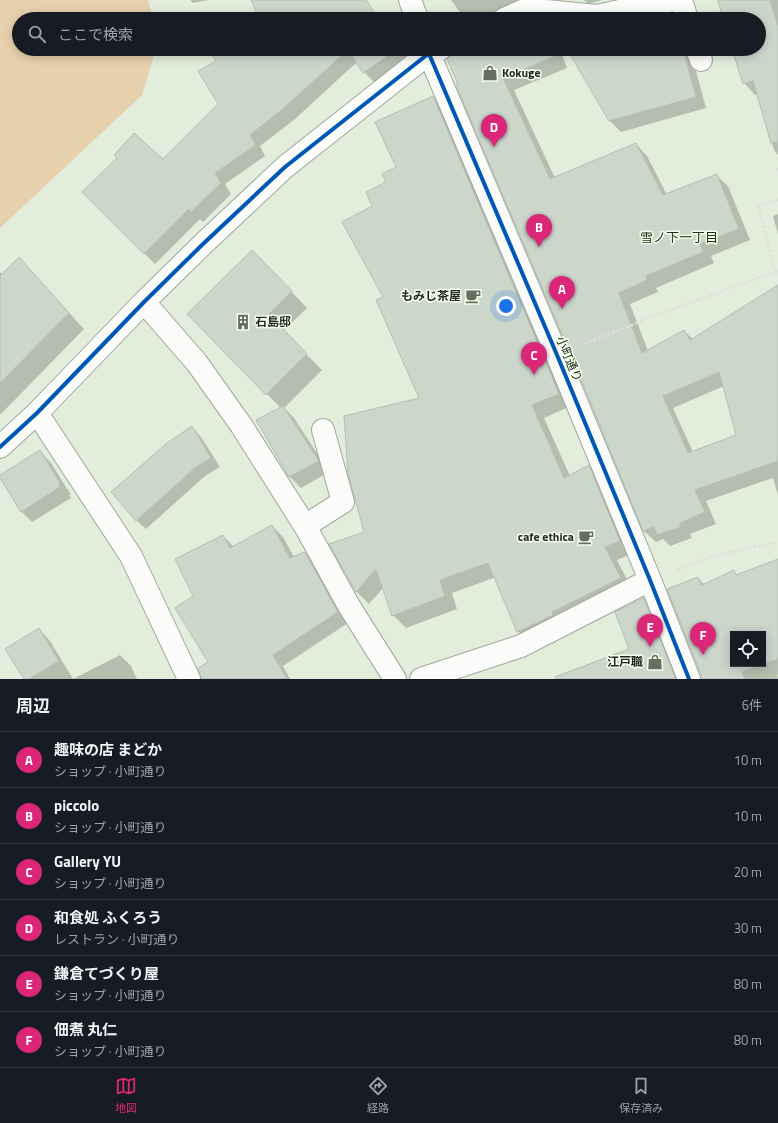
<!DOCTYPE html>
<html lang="ja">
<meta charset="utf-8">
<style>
:root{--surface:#171b24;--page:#242831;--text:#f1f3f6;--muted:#9ea1a6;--line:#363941;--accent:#db2777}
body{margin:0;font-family:"Titillium Web","Noto Sans JP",sans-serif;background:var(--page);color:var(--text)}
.controls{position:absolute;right:12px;bottom:12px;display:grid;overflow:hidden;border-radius:0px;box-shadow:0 2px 10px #0003}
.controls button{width:36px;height:36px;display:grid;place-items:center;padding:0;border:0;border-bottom:1px solid var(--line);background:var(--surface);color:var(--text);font:20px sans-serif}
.you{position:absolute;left:506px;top:306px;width:14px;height:14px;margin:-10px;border:3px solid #fff;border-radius:50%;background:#1a73e8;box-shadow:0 0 0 6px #1a73e833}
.badge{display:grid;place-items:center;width:26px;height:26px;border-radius:50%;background:var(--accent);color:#fff;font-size:13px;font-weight:700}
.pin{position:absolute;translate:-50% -33px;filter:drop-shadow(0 1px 2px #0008)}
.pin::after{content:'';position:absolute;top:21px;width:14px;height:12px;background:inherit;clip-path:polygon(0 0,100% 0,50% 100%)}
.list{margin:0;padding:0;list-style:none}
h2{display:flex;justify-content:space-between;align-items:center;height:52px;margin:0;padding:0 16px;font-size:17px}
h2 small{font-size:13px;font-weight:400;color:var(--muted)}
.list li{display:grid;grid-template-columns:26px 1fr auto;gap:12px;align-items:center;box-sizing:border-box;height:56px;padding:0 16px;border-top:1px solid var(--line)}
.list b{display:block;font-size:15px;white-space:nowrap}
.list p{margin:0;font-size:13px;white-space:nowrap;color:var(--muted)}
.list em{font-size:13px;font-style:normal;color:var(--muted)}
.icon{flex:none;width:22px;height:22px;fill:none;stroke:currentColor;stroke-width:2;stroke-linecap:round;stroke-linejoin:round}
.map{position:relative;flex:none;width:778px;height:679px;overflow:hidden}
.search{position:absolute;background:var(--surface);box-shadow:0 2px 10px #0003;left:12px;right:12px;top:12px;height:44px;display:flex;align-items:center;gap:10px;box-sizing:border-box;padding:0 14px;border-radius:22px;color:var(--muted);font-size:15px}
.sheet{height:388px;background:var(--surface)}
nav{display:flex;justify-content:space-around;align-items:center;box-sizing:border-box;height:56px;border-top:1px solid var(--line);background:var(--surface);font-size:11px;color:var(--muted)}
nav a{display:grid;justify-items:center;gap:2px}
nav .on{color:var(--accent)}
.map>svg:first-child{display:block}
</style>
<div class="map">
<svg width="778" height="679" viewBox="0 0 778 679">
<rect width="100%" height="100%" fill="#e3eddb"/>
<!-- green -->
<path fill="#e7d0ac" d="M0,0H148L153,19H19V49H156L142,95L0,228Z"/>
<!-- shadow -->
<g fill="#0003" fill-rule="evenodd">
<path d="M190,0H209L193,3Z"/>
<path d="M273,0H355L362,19H248Z"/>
<path d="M451,0H523L497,19H465Z"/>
<path d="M584,0H602L588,4Z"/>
<path d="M719,0H778V155L774,150L758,94L755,95L744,83L733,49H759V19H724Z"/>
<path d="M210,49H401L408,60L375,83L364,72L357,62L295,119L260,146L265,156L225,184L231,194L203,222L200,219L155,264L83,192L163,161L219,104L217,61Z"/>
<path d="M503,49H560L567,68L514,90L555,178L636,144L647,156L667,195L716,175L728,186L750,240L711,256L714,263L656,288L658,292L630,304L648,351L684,331L693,339L778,286V495L773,478L706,501L716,524L690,534L692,538L670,546L663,539L656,542L644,531L584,383L457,86ZM724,386L738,436L693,452L673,408Z"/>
<path d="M576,49H690L706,108L621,132L610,121Z"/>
<path d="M433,97L446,110L571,406L544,418L570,476L589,466L601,479L632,554L617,560L633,591L531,644L518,631L496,577L452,593L457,609L406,628L393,615L384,587L369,604L356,591L420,399L385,297L373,206L397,168Z"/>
<path d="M778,214V234L773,216Z"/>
<path d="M19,258L84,329L0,415V272L3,275Z"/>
<path d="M268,267L307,308L283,331L322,370L284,408L294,418L329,472L301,488L290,477L281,408L267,394Z"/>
<path d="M192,427L201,437L220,467L205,476L146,529L136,520Z"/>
<path d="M40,451L51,463L71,495H69L71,498L32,522L21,511L0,476Z"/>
<path d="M272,526L283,537L294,557L305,553L316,565L348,623L283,666L290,679H210V662L194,596L223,536L234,547Z"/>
<path d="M778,561V674L777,675L778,679H702L698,578L705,585L733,572L737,576ZM733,634H763V664H733Z"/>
<path d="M643,599L655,610L682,679H561L630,649Z"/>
<path d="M39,629L50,641L73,679L120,655L131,666L137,679H25Z"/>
</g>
<!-- building -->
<g fill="#ccd6cb" stroke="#b4bfb4" fill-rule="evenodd">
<path d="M251,0H366L379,19H259Z"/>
<path d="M718,0H770L778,26V142L771,143L753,81L743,84L732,49H759V19H723Z"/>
<path d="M207,49H398L363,73L348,50L284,108L250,135L256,145L215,173L221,183L191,212L189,209L144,254L82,192L117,158L114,155L134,133L163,159L218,104L198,71L216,61Z"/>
<path d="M466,49H683L696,97L609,121L568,51L503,78L550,179L636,143L663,195L717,174L739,229L700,244L703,252L646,276L647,280L619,293L642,353L684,330L690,340L778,285V461L695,490L705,512L680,523L681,527L657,535L654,527L643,531L583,384L456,85L458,84L447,59L450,55ZM719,372L736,435L688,453L663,396Z"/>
<path d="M433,96L559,394L532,405L564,478L589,465L620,541L605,547L621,578L552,612L553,615L517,632L488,563L440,580L445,596L392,616L376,569L356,592L329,544L364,532L348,473L344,416L419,398L376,300L383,297L342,222L372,206L366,192L386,182L382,174L396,167L375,122Z"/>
<path d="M252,250L292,291L269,314L307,354L266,395L187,314Z"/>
<path d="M19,257L69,313L0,383V276Z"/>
<path d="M283,406L319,461L289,477L256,420Z"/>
<path d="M192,426L211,458L196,467L136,521L111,492L167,443Z"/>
<path d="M40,450L60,483L59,484L60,487L21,512L0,478V475Z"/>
<path d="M272,525L290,558L305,552L338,612L273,655L287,679H201L198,668L208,662L175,608L193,596L175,559L223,535L230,548Z"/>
<path d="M778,559V659L742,672L745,679H701V674L667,589L698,577L702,585L734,570L736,575ZM733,634H763V664H733Z"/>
<path d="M644,598L676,679H556L555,677L629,649L615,612Z"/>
<path d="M39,628L59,661L29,679H24L5,649Z"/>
</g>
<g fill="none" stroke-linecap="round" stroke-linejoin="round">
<defs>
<g id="minor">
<path d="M410,0L417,19"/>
<path d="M681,0L687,19"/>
<path d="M504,19L527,9L596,16L673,0"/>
<path d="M427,49L557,355L650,580L689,679"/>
<path d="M697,49L701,60"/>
<path d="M144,302L197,363L241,425L305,526L349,606L395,679"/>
<path d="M37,413L131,556L189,679"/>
<path d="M0,447L37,413L144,302L203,244L285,167L428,54L440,49"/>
<path d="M305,526L343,502L323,430"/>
<path d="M421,679L521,646L650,580"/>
</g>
</defs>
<!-- minor casing -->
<use href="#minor" stroke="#a1a89b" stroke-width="24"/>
<!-- path -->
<g stroke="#dde0da" stroke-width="2.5" stroke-dasharray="3 2" stroke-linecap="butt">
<path d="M777,168L778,171"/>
<path d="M775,272L759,207L778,200"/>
<path d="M584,344L677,307L778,271"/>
<path d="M677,570L712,556L778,542"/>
</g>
<!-- minor -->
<use href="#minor" stroke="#fbfcfa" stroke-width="22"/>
<defs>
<g id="cycleway">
<path d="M427,49L557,355L650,580L689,679"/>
<path d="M0,447L37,413L144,302L203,244L285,167L428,54"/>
</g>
</defs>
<!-- cycleway casing -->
<use href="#cycleway" stroke="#f3feeb" stroke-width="6"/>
<!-- cycleway -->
<use href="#cycleway" stroke="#0057b8" stroke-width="4"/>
</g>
<!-- icons -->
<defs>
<symbol id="shop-bare" viewBox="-9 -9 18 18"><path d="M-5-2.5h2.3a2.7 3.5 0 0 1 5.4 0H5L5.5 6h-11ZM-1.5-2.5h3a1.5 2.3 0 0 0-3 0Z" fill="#666e60" stroke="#f3feeb" stroke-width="2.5" paint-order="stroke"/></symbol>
<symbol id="cafe-bare" viewBox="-9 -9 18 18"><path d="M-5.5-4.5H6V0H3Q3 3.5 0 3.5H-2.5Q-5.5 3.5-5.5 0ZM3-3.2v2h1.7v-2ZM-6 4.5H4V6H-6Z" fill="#666e60" stroke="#f3feeb" stroke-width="2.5" paint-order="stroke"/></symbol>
<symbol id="building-bare" viewBox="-9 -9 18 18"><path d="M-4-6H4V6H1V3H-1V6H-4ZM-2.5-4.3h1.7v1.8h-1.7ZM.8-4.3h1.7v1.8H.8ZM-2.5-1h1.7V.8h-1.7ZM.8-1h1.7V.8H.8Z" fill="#666e60" stroke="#f3feeb" stroke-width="2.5" paint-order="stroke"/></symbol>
</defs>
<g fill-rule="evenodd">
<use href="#shop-bare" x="479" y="62" width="22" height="22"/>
<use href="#cafe-bare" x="462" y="285" width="22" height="22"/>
<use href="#building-bare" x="232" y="311" width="22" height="22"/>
<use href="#cafe-bare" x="575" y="526" width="22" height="22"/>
<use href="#shop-bare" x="644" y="651" width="22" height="22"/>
</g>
<g text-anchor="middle" stroke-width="3" stroke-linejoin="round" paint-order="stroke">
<!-- poi labels -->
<g font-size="12" font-weight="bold" fill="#232a1e" stroke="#f3feeb" text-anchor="end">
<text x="502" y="77" text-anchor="start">Kokuge</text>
<text x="461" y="300">もみじ茶屋</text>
<text x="255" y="326" text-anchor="start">石島邸</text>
<text x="574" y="541">cafe ethica</text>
<text x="643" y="666">江戸職</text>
</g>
<!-- street labels -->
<g font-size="12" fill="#232a1e" stroke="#f3feeb">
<text transform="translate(569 359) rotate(67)" y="4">小町通り</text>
</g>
<!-- neighbourhood labels -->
<g font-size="13" fill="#223017" stroke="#f3feeb">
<text x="679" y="242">雪ノ下一丁目</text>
</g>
</g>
</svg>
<div class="controls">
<button><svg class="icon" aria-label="locate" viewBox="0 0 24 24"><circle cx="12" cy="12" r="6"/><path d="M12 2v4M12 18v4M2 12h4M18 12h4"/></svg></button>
</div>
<div class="you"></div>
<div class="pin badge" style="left:562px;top:309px">A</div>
<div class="pin badge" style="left:539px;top:247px">B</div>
<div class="pin badge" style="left:534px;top:375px">C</div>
<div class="pin badge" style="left:494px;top:147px">D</div>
<div class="pin badge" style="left:650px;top:647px">E</div>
<div class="pin badge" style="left:703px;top:655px">F</div>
<div class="search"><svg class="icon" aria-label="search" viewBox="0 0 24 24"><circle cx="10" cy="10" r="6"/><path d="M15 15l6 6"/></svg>ここで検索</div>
</div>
<section class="sheet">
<h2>周辺<small>6件</small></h2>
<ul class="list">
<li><span class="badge">A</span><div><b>趣味の店 まどか</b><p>ショップ · 小町通り</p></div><em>10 m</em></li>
<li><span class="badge">B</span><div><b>piccolo</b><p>ショップ · 小町通り</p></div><em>10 m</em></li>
<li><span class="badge">C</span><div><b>Gallery YU</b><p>ショップ · 小町通り</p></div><em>20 m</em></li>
<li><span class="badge">D</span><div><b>和食処 ふくろう</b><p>レストラン · 小町通り</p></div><em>30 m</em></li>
<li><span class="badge">E</span><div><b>鎌倉てづくり屋</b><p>ショップ · 小町通り</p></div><em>80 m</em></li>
<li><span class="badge">F</span><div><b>佃煮 丸仁</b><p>ショップ · 小町通り</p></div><em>80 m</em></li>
</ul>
</section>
<nav>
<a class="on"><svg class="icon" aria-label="map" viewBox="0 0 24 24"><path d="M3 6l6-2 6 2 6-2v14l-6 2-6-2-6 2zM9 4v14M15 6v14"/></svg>地図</a>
<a><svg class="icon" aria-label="directions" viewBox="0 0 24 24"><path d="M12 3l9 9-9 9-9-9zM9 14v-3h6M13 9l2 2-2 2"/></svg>経路</a>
<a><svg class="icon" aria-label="saved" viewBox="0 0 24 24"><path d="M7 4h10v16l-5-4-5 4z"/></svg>保存済み</a>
</nav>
